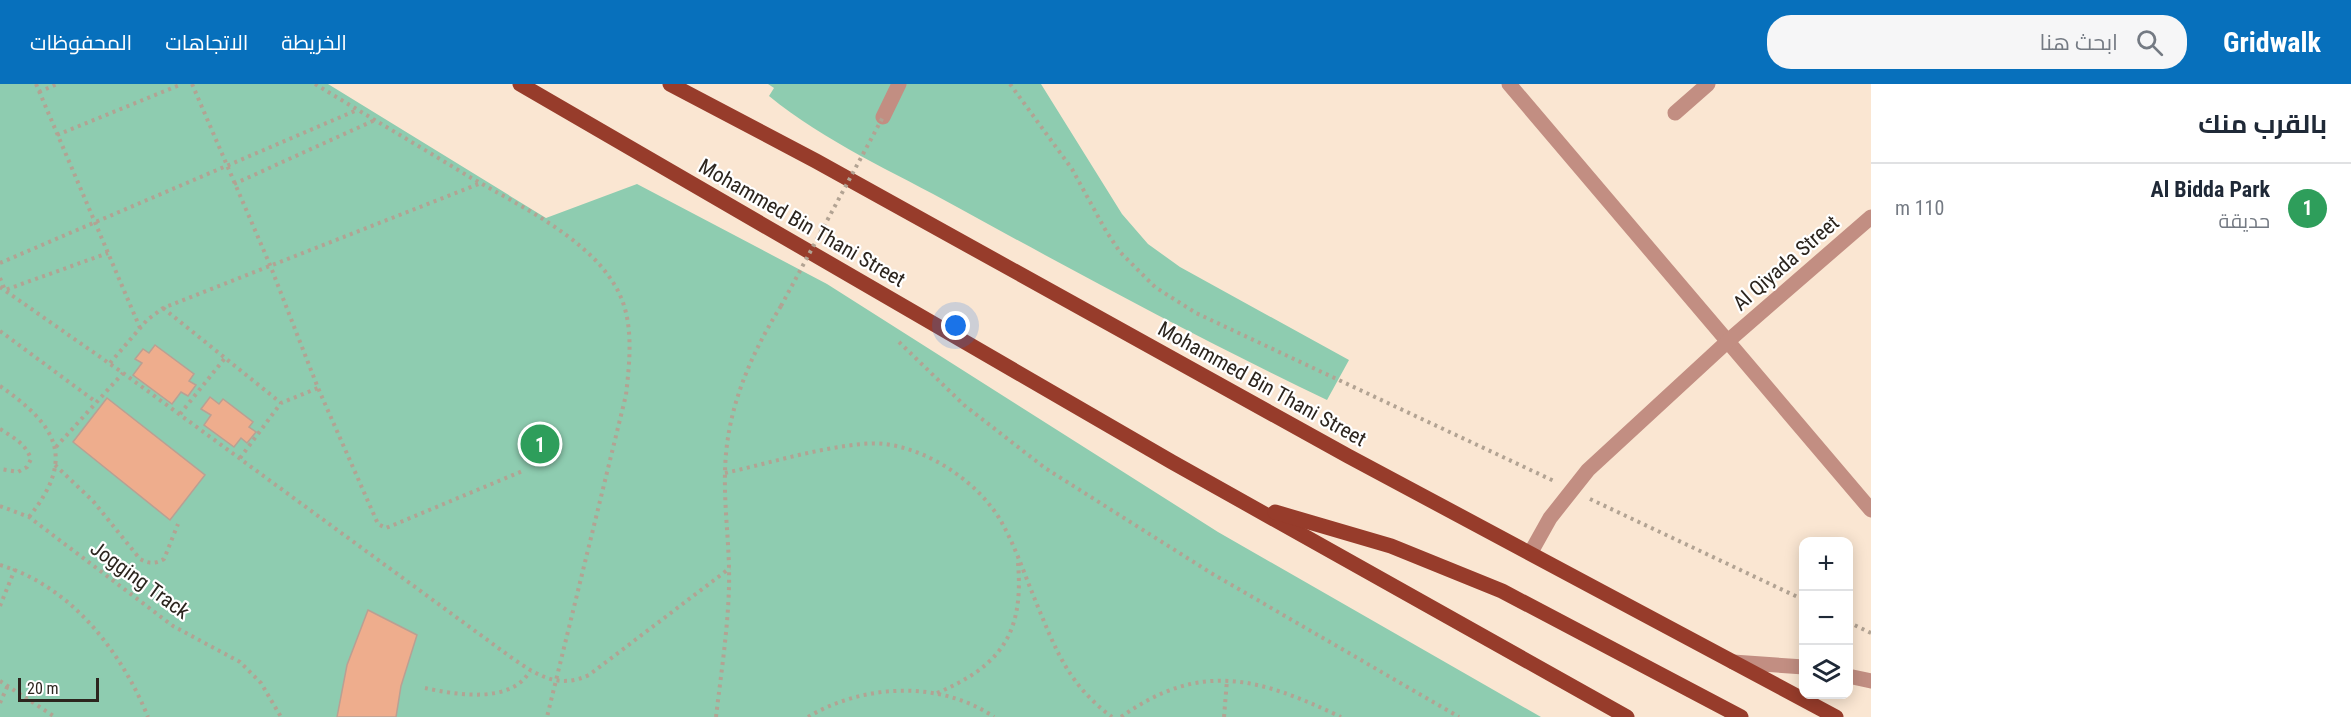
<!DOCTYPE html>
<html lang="ar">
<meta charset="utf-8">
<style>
:root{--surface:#fff;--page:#f6f6f7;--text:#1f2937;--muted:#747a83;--line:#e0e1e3;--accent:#0770bc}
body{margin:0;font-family:"Roboto Condensed",Cairo,sans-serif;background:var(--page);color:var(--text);direction:rtl}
.controls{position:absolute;right:18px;bottom:18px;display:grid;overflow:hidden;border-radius:12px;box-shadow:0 3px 15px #0003}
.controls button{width:54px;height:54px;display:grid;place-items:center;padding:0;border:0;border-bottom:2px solid var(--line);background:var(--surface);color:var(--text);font:30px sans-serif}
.scale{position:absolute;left:18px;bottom:15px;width:81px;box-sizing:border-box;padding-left:6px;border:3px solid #2c251e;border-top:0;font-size:16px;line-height:21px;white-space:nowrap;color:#2c251e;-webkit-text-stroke:4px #fff;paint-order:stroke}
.you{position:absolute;left:956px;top:242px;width:21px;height:21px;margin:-15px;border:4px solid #fff;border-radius:50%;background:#1a73e8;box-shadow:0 0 0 9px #1a73e833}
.badge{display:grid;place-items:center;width:39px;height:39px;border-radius:50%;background:var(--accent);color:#fff;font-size:20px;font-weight:700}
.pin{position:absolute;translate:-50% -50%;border:3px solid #fff;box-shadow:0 2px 6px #0006}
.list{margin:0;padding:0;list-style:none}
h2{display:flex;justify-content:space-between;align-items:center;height:78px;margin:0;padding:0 24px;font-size:26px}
h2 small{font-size:20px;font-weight:400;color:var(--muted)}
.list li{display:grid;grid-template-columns:39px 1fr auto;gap:18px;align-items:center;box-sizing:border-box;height:90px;padding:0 24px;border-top:2px solid var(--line)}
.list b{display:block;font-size:22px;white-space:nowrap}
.list p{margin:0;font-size:20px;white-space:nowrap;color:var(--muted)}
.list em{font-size:20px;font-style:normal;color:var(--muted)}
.icon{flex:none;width:33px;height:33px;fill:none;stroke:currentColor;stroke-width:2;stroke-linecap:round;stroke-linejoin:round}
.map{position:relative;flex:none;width:1871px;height:633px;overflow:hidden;direction:ltr}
header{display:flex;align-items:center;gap:36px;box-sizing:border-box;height:84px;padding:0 30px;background:var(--accent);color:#fff}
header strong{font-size:28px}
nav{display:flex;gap:33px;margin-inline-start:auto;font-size:21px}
.search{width:420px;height:54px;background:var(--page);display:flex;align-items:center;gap:15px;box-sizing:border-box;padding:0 21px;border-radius:24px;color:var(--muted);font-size:22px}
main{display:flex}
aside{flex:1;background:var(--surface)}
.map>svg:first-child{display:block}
</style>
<header>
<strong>Gridwalk</strong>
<div class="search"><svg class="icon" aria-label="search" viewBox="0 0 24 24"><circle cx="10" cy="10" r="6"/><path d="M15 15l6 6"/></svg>ابحث هنا</div>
<nav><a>الخريطة</a><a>الاتجاهات</a><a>المحفوظات</a></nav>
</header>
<main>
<aside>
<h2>بالقرب منك<small></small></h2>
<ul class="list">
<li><span class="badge" style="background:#2e9e5b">1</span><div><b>Al Bidda Park</b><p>حديقة</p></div><em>110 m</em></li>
</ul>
</aside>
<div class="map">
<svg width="1871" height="633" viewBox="0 0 1871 633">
<rect width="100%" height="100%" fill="#fae6d2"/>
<!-- green -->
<g fill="#8eccb0">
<path d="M0,0H328L546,134L637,100L827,200L1218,448L1541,633H0Z"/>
<path d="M768,0H1041L1122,130L1148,160L1180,183L1349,276L1327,316C1201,256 1079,190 957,123C894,88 825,58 769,12L774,4Z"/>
</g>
<!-- building -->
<g fill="#eead8d" stroke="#b9a093" stroke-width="1.5">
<path d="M155,261L194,290L189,297L196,301L188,312L181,308L172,320L133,291L142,279L135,275L143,265L149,269Z"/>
<path d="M210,313L219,320L223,315L253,338L249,343L256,348L247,359L241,354L234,363L204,341L211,331L201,325Z"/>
<path d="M107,314L205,391L170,436L73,358Z"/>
<path d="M368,526L417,551L401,602L396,633H337L347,581Z"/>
</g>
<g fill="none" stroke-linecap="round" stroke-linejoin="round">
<!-- path -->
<g stroke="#b2a393" stroke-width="4" stroke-dasharray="3 4.5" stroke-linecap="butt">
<path d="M36,0L140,244"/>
<path d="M192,0L270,181L318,304L378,440L386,444L391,442L525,386"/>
<path d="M315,0C366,31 417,61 468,92C516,120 585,152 614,200C635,233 630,274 626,311L547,633"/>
<path d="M1010,0L1072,85L1106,147L1120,168L1155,203L1196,229L1554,397"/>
<path d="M39,8L57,0"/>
<path d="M57,51L182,0"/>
<path d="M234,100L375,36"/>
<path d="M0,179L357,26"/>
<path d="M0,194L5,206L108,169"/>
<path d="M0,203L123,289L512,574C538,592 559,605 589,591L730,484"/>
<path d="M163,224L281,319"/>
<path d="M0,247L96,318"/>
<path d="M899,258L964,321L1045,384L1211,489L1459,633"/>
<path d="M110,279L147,236L163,224L481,99"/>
<path d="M0,302C56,341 77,373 29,433"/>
<path d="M180,330L225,274"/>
<path d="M0,345C14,354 25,359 31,375L27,383L18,388L0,385"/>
<path d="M56,363L123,289"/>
<path d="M240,374L281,319L318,304"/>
<path d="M55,381L93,417L140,475C149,480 155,480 164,475L178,440"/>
<path d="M725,389C770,379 817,364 863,360C914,354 978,395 1002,439C1016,464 1025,492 1036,518C1056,567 1069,601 1112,633"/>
<path d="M1590,415L1804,516"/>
<path d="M0,422L29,433L173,542L240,578L261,599L281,633"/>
<path d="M0,481C71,502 121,567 148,633"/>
<path d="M0,522L15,485"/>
<path d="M1848,538L1871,549"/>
<path d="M0,597L55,633"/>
<path d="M425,604C457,611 511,620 530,587"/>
<path d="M937,609C1001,582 1024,549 1018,479"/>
<path d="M0,619L8,601"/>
<path d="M716,633C721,590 728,545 729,502C730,464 724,426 725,388C726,328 749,273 781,222"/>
<path d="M808,633C863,600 940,596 994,633"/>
<path d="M1121,633C1201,576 1259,594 1341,633"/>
<path d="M1224,633L1227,596"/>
</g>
<!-- minor -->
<g stroke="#c28e82" stroke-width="15">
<path d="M1509,0L1871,426"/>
<path d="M1675,29L1708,0"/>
<path d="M883,33L899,0"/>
<path d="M1531,468L1550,434L1588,386L1728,257L1871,133"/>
<path d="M1733,578L1804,583"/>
<path d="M1848,592L1871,597"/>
</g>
<!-- major -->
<g stroke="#973c2b" stroke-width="15">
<path d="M520,0L1172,378L1627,633"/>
<path d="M670,0L816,77L1348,372L1836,633"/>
<path d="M1275,428L1391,462L1502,507L1741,633"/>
</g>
<!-- path-bridge -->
<path stroke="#b2a393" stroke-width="4" stroke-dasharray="3 4.5" stroke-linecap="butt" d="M781,222L883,33"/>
</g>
<g text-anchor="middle" stroke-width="4.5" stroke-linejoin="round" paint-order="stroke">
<!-- street labels -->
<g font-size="21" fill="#2c251e" stroke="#fff">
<text transform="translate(802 139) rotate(30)" y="7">Mohammed Bin Thani Street</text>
<text transform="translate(1786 179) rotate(-41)" y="7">Al Qiyada Street</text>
<text transform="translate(1262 300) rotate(29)" y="7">Mohammed Bin Thani Street</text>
<text transform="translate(140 496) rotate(36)" y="7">Jogging Track</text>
</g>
</g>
</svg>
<div class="controls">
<button>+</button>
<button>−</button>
<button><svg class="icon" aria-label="layers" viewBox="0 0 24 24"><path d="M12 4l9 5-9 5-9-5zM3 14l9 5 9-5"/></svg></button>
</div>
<div class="scale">20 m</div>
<div class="you"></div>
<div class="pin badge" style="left:540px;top:360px;background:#2e9e5b">1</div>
</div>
</main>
